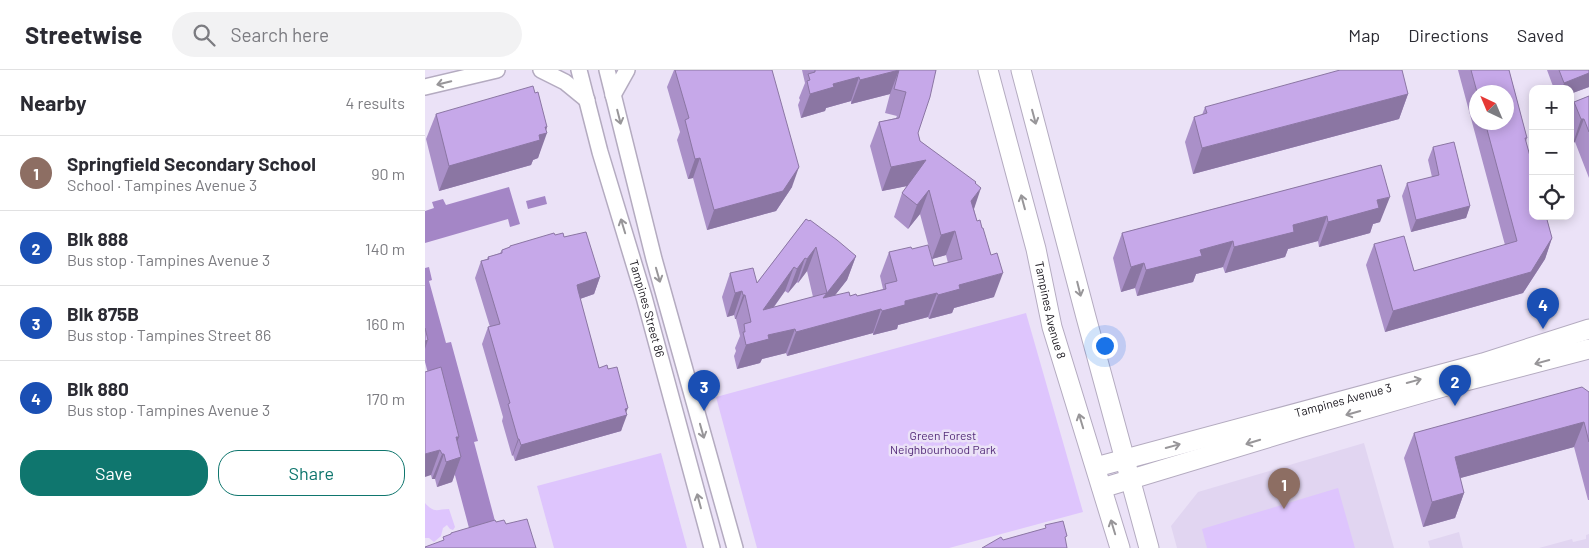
<!DOCTYPE html>
<meta charset="utf-8">
<style>
:root{--surface:#fff;--page:#f2f2f3;--text:#2b2b33;--muted:#7c7c81;--line:#e1e1e2;--accent:#0f766e}
body{margin:0;font-family:Barlow,sans-serif;background:var(--page);color:var(--text)}
.controls{position:absolute;right:15px;top:15px;display:grid;overflow:hidden;border-radius:10px;box-shadow:0 2px 12px #0003}
.controls button{width:45px;height:45px;display:grid;place-items:center;padding:0;border:0;border-bottom:1px solid var(--line);background:var(--surface);color:var(--text);font:25px sans-serif}
.compass{position:absolute;left:1044px;top:15px;width:45px;height:45px;border-radius:50%;background:var(--surface);box-shadow:0 2px 12px #0003;rotate:316deg}
.you{position:absolute;left:679px;top:275px;width:18px;height:18px;margin:-12px;border:4px solid #fff;border-radius:50%;background:#1a73e8;box-shadow:0 0 0 8px #1a73e833}
.badge{display:grid;place-items:center;width:32px;height:32px;border-radius:50%;background:var(--accent);color:#fff;font-size:16px;font-weight:700}
.pin{position:absolute;translate:-50% -41px;filter:drop-shadow(0 1px 2px #0008)}
.pin::after{content:'';position:absolute;top:26px;width:18px;height:15px;background:inherit;clip-path:polygon(0 0,100% 0,50% 100%)}
.list{margin:0;padding:0;list-style:none}
h2{display:flex;justify-content:space-between;align-items:center;height:65px;margin:0;padding:0 20px;font-size:21px}
h2 small{font-size:16px;font-weight:400;color:var(--muted)}
.list li{display:grid;grid-template-columns:32px 1fr auto;gap:15px;align-items:center;box-sizing:border-box;height:75px;padding:0 20px;border-top:1px solid var(--line)}
.list b{display:block;font-size:19px;white-space:nowrap}
.list p{margin:0;font-size:16px;white-space:nowrap;color:var(--muted)}
.list em{font-size:16px;font-style:normal;color:var(--muted)}
.actions{display:flex;gap:10px;padding:15px 20px}
.actions a{flex:1;padding:11px 0;border:1px solid var(--accent);border-radius:20px;text-align:center;font-size:18px;color:var(--accent)}
.actions .main{background:var(--accent);color:#fff}
.icon{flex:none;width:28px;height:28px;fill:none;stroke:currentColor;stroke-width:2;stroke-linecap:round;stroke-linejoin:round}
.map{position:relative;flex:none;width:1164px;height:478px;overflow:hidden}
header{display:flex;align-items:center;gap:30px;box-sizing:border-box;height:70px;padding:0 25px;background:var(--surface);border-bottom:1px solid var(--line)}
header strong{font-size:24px}
nav{display:flex;gap:28px;margin-inline-start:auto;font-size:18px}
.search{width:350px;height:45px;background:var(--page);display:flex;align-items:center;gap:12px;box-sizing:border-box;padding:0 18px;border-radius:28px;color:var(--muted);font-size:19px}
main{display:flex}
aside{flex:1;background:var(--surface)}
.map>svg:first-child{display:block}
</style>
<header>
<strong>Streetwise</strong>
<div class="search"><svg class="icon" aria-label="search" viewBox="0 0 24 24"><circle cx="10" cy="10" r="6"/><path d="M15 15l6 6"/></svg>Search here</div>
<nav><a>Map</a><a>Directions</a><a>Saved</a></nav>
</header>
<main>
<aside>
<h2>Nearby<small>4 results</small></h2>
<ul class="list">
<li><span class="badge" style="background:#8d6e63">1</span><div><b>Springfield Secondary School</b><p>School · Tampines Avenue 3</p></div><em>90 m</em></li>
<li><span class="badge" style="background:#1a4fb4">2</span><div><b>Blk 888</b><p>Bus stop · Tampines Avenue 3</p></div><em>140 m</em></li>
<li><span class="badge" style="background:#1a4fb4">3</span><div><b>Blk 875B</b><p>Bus stop · Tampines Street 86</p></div><em>160 m</em></li>
<li><span class="badge" style="background:#1a4fb4">4</span><div><b>Blk 880</b><p>Bus stop · Tampines Avenue 3</p></div><em>170 m</em></li>
</ul>
<div class="actions"><a class="main">Save</a><a>Share</a></div>
</aside>
<div class="map">
<svg width="1164" height="478" viewBox="0 0 1164 478">
<rect width="100%" height="100%" fill="#ebe2f7"/>
<!-- built -->
<g fill="#e1d5f1">
<path d="M939,373L969,478H752L746,456L773,422Z"/>
<path d="M1034,462L1038,478H1005L1003,471Z"/>
<path d="M1164,464V478H1114L1147,469L1148,472L1161,469V465Z"/>
</g>
<!-- green -->
<g fill="#dec5fd">
<path d="M601,243L658,442L524,478H332L291,327Z"/>
<path d="M236,383L262,478H129L112,416Z"/>
<path d="M913,418L930,478H782L777,459Z"/>
<path d="M0,433C10,444 12,439 24,439L30,457L28,460L25,459L22,455L18,458L16,466L9,472L4,468H0Z"/>
</g>
<!-- water -->
<g fill="#a486c6">
<path d="M84,117L95,154L85,157L83,149L0,173V141L9,138L7,132L18,129L21,135Z"/>
<path d="M120,126L122,134L103,139L101,131Z"/>
<path d="M4,197L7,210L4,211L21,273L26,272L53,371L49,372L70,451L44,458L0,292V198Z"/>
</g>
<g fill="none" stroke-linecap="round" stroke-linejoin="round">
<defs>
<g id="minor">
<path d="M116,0L140,12L162,30"/>
<path id="s1" d="M154,0L175,82L219,227L287,478"/>
<path d="M182,0L229,189L310,478"/>
<path d="M0,17L72,0"/>
<path d="M188,25L202,0"/>
</g>
<g id="tertiary">
<path id="s2" d="M563,0L611,179L627,257L695,478"/>
<path d="M596,0L661,247L724,478"/>
<path id="s3" d="M671,397L1058,293L1164,259"/>
<path d="M677,418L875,358L1025,315L1164,279"/>
</g>
</defs>
<!-- minor casing -->
<use href="#minor" stroke="#b4abc0" stroke-width="18"/>
<!-- tertiary casing -->
<use href="#tertiary" stroke="#b4abc0" stroke-width="21"/>
<!-- minor -->
<use href="#minor" stroke="#fff" stroke-width="15"/>
<!-- tertiary -->
<use href="#tertiary" stroke="#fff" stroke-width="19"/>
</g>
<!-- wall -->
<g fill="#aa90c8" fill-rule="evenodd">
<path d="M249,0H347L367,117L351,141L282,160L268,108L263,109L252,70L255,62L242,17Z"/>
<path d="M377,0H511L493,63L495,71L551,113L549,139L569,227L529,238L527,243L504,249L503,247L473,255L472,259L448,265V263L362,286L361,283L337,289L335,293L312,299L309,286L311,281L310,278L315,266L311,249H310L309,245L302,247L297,227L305,203L332,213L381,149L431,186L422,210L410,225L432,226L458,219L455,206L464,182L487,179L509,196L523,193L521,185L507,189L495,144L483,159L469,147L477,123L482,116L457,121L445,76L454,52L471,48L472,46L460,43L465,24L426,34V31L401,38L400,41L376,48L373,35L375,30L374,28L380,13ZM382,201L388,227L349,237L360,221L363,223L372,212L373,213Z"/>
<path d="M1033,0H1084L1102,68L1101,72L1127,168L1120,189L1098,223L960,262L941,195L949,174L989,201L1080,175ZM1052,22H1082V52H1052Z"/>
<path d="M1122,0H1164V17L1145,24V19H1129Z"/>
<path d="M983,24L974,49L768,104L760,72L769,47L777,45L780,37Z"/>
<path d="M1164,26V108L1150,72L1148,73L1145,67V44L1149,32Z"/>
<path d="M11,44L122,57L113,88L108,90L106,95L14,121L1,69Z"/>
<path d="M1008,77L1045,136L1041,148L986,162L977,126L982,113L1007,107L1003,90Z"/>
<path d="M956,95L955,152L948,154L945,163L894,177L893,171L863,179L860,187L800,203L798,197L771,204L768,212L712,226L710,218L696,222L688,188L697,163Z"/>
<path d="M130,165L139,167L175,207L169,224L155,229L174,298L183,299L201,343L196,361L90,391L88,385L87,386L77,351L78,347L57,274L63,257H65L50,208L56,191L62,189L63,187L75,183L77,180L85,177V176Z"/>
<path d="M0,302L32,372L36,387L27,412L12,417L10,409H7L6,405Z"/>
<path d="M1164,322V430H1163L1149,377L1035,408L1039,423L1030,448L998,457L979,388L989,363Z"/>
</g>
<!-- shaded-wall -->
<g fill="#8b76a3">
<path d="M474,0L465,24L426,34L435,10Z"/>
<path d="M1164,3V17L1145,24V19H1137L1139,13Z"/>
<path d="M434,7L426,31L401,38L400,41L376,48L385,24L408,14Z"/>
<path d="M983,24L974,49L768,104L777,78Z"/>
<path d="M1156,49H1159L1150,72L1148,73Z"/>
<path d="M120,57H122L120,63H122L113,88L108,90L106,95L14,121L24,96L114,65Z"/>
<path d="M275,88L268,108L263,109L270,89Z"/>
<path d="M501,90L492,114L457,121L466,97Z"/>
<path d="M374,97L367,117L351,141L282,160L289,140Z"/>
<path d="M556,118L548,142L546,131Z"/>
<path d="M504,120L495,144L483,159L492,135Z"/>
<path d="M965,127L955,152L948,154L945,163L894,177L903,152L952,130Z"/>
<path d="M1045,136L1041,148L986,162L991,150Z"/>
<path d="M902,146L893,171L863,179L860,187L800,203L809,177L868,155Z"/>
<path d="M530,161L521,185L507,189L516,165Z"/>
<path d="M1127,168L1120,189L1098,223L960,262L968,241Z"/>
<path d="M808,171L798,197L771,204L768,212L712,226L721,200L775,180Z"/>
<path d="M391,177L382,201L373,213L382,189Z"/>
<path d="M431,186L422,210L389,252L398,228Z"/>
<path d="M380,188L372,212L363,223L372,199Z"/>
<path d="M719,193L710,218L696,222L706,197Z"/>
<path d="M369,197L360,221L329,264L338,240Z"/>
<path d="M578,203L569,227L529,238L527,243L504,249L513,225L534,215Z"/>
<path d="M175,207L169,224L146,232L152,215Z"/>
<path d="M317,221L309,245L302,247L310,223Z"/>
<path d="M512,223L503,247L473,255L472,259L448,265L457,241L480,231Z"/>
<path d="M318,225H320L311,249H310Z"/>
<path d="M456,239L448,263L362,286L371,262Z"/>
<path d="M370,259L361,283L337,289L335,293L312,299L321,275L343,265Z"/>
<path d="M3,270L0,279V271Z"/>
<path d="M203,338L200,345H202L196,361L90,391L96,375Z"/>
<path d="M1159,352L1149,377L1021,412L1030,387Z"/>
<path d="M31,367H34L25,390L36,387L27,412L12,417Z"/>
<path d="M93,369H94L88,385L87,386Z"/>
<path d="M15,380L6,405L0,407V384Z"/>
<path d="M17,384H19L10,409H7Z"/>
<path d="M1039,423L1030,448L998,457L1007,432Z"/>
</g>
<!-- building -->
<g fill="#c6a8e9" stroke="#8b76a3" fill-rule="evenodd">
<path d="M250,0H347L374,97L358,121L289,140L275,88L270,89L260,50L264,48Z"/>
<path d="M390,0H511L505,27L493,63L495,71L551,112L550,113L556,118L546,131L552,151L555,150L557,158H558L566,185L572,183L578,203L534,215L535,219L513,225L512,223L480,231V235L457,241L456,239L371,262L370,259L343,265L344,269L321,275L318,262H320L319,254L326,252L320,225H318L317,221L310,223L305,203L328,198L332,213L381,149L384,151L385,150L412,170L431,186L398,228L424,222L425,226L431,224L432,226L461,219L460,214L472,211L464,182L486,177L487,179L503,175L509,196L537,189L530,161L516,165L504,120L492,135L477,123L501,90L466,97L454,52L474,48L481,22L469,19L474,0L435,10L434,7L408,14L409,17L385,24L382,11L385,10L383,4L390,2ZM391,177L402,223L338,240L369,197L372,199L380,188L382,189Z"/>
<path d="M915,0H977L983,24L777,78L769,47L782,43L780,37Z"/>
<path d="M1046,0H1084L1102,68H1100L1108,97V146H1121L1127,168L1106,202L968,241L949,174L979,166L989,201L1092,171L1060,52H1082V22H1052Z"/>
<path d="M1134,0H1164V3L1139,13Z"/>
<path d="M108,16L110,23L113,22L122,57H120L122,63L114,65L115,70L24,96L11,44Z"/>
<path d="M1164,26V62L1159,49H1156L1149,32Z"/>
<path d="M1029,72L1045,136L991,150L982,113L1014,105L1008,77Z"/>
<path d="M956,95L965,127L952,130L954,138L903,152L902,146L868,155L869,162L809,177L808,171L775,180L777,186L721,200L719,193L706,197L697,163Z"/>
<path d="M161,162L175,207L152,215L153,220L174,298L182,295L183,299L192,297L203,338L200,339L202,345L96,375L94,369H93L83,334L85,333L63,257L75,254L56,191L64,189L63,187L77,183V180L85,177V176L129,163L130,165L138,163L139,167Z"/>
<path d="M0,258L3,270L0,271Z"/>
<path d="M16,297L34,367H31L36,387L21,392L19,384H17L15,380L0,384V302Z"/>
<path d="M1157,317L1164,322V372L1159,352L1030,387L1039,423L1007,432L989,363Z"/>
<path d="M102,449L111,478H0V477L19,470L18,467L26,464V463L70,450L71,452L79,450L81,454Z"/>
<path d="M638,451L642,466L640,467L642,478H557L576,467L578,470L621,458L620,455Z"/>
</g>
<!-- one-way arrows -->
<defs><path id="oneway-shaft" d="M-6 0H5M1.5-3L5.5 0L1.5 3" fill="none" stroke-width="1.6" stroke-linecap="round" stroke-linejoin="round" transform="scale(1.25)"/></defs>
<g stroke="#989699">
<use href="#oneway-shaft" transform="translate(19 13) rotate(166)"/>
<use href="#oneway-shaft" transform="translate(194 47) rotate(76)"/>
<use href="#oneway-shaft" transform="translate(609 47) rotate(75)"/>
<use href="#oneway-shaft" transform="translate(598 132) rotate(-105)"/>
<use href="#oneway-shaft" transform="translate(198 156) rotate(-107)"/>
<use href="#oneway-shaft" transform="translate(233 205) rotate(74)"/>
<use href="#oneway-shaft" transform="translate(654 219) rotate(76)"/>
<use href="#oneway-shaft" transform="translate(1117 292) rotate(165)"/>
<use href="#oneway-shaft" transform="translate(989 311) rotate(-15)"/>
<use href="#oneway-shaft" transform="translate(928 343) rotate(164)"/>
<use href="#oneway-shaft" transform="translate(656 351) rotate(-107)"/>
<use href="#oneway-shaft" transform="translate(277 361) rotate(74)"/>
<use href="#oneway-shaft" transform="translate(828 372) rotate(163)"/>
<use href="#oneway-shaft" transform="translate(748 376) rotate(-15)"/>
<use href="#oneway-shaft" transform="translate(274 431) rotate(-105)"/>
<use href="#oneway-shaft" transform="translate(688 457) rotate(-107)"/>
</g>
<g text-anchor="middle" stroke-width="5" stroke-linejoin="round" paint-order="stroke">
<!-- street labels -->
<g font-size="12" fill="#19161d" stroke="#ebe2f7">
<text dy="4" stroke="none"><textPath href="#s1" startOffset="248">Tampines Street 86</textPath></text>
<text dy="4" stroke="none"><textPath href="#s2" startOffset="248">Tampines Avenue 8</textPath></text>
<text dy="4" stroke="none"><textPath href="#s3" startOffset="256">Tampines Avenue 3</textPath></text>
</g>
<!-- park labels -->
<g font-size="12" fill="#532b78" stroke="#ebe2f7">
<text x="518" y="370">Green Forest<tspan x="518" dy="14">Neighbourhood Park</tspan></text>
</g>
</g>
</svg>
<div class="controls">
<button>+</button>
<button>−</button>
<button><svg class="icon" aria-label="locate" viewBox="0 0 24 24"><circle cx="12" cy="12" r="6"/><path d="M12 2v4M12 18v4M2 12h4M18 12h4"/></svg></button>
</div>
<svg class="compass" viewBox="-18 -18 36 36"><path d="M0-13l5 13h-10z" fill="#e53935"/><path d="M0 13l5-13h-10z" fill="#7c7c81"/></svg>
<div class="you"></div>
<div class="pin badge" style="left:859px;top:439px;background:#8d6e63">1</div>
<div class="pin badge" style="left:1030px;top:336px;background:#1a4fb4">2</div>
<div class="pin badge" style="left:279px;top:341px;background:#1a4fb4">3</div>
<div class="pin badge" style="left:1118px;top:259px;background:#1a4fb4">4</div>
</div>
</main>
